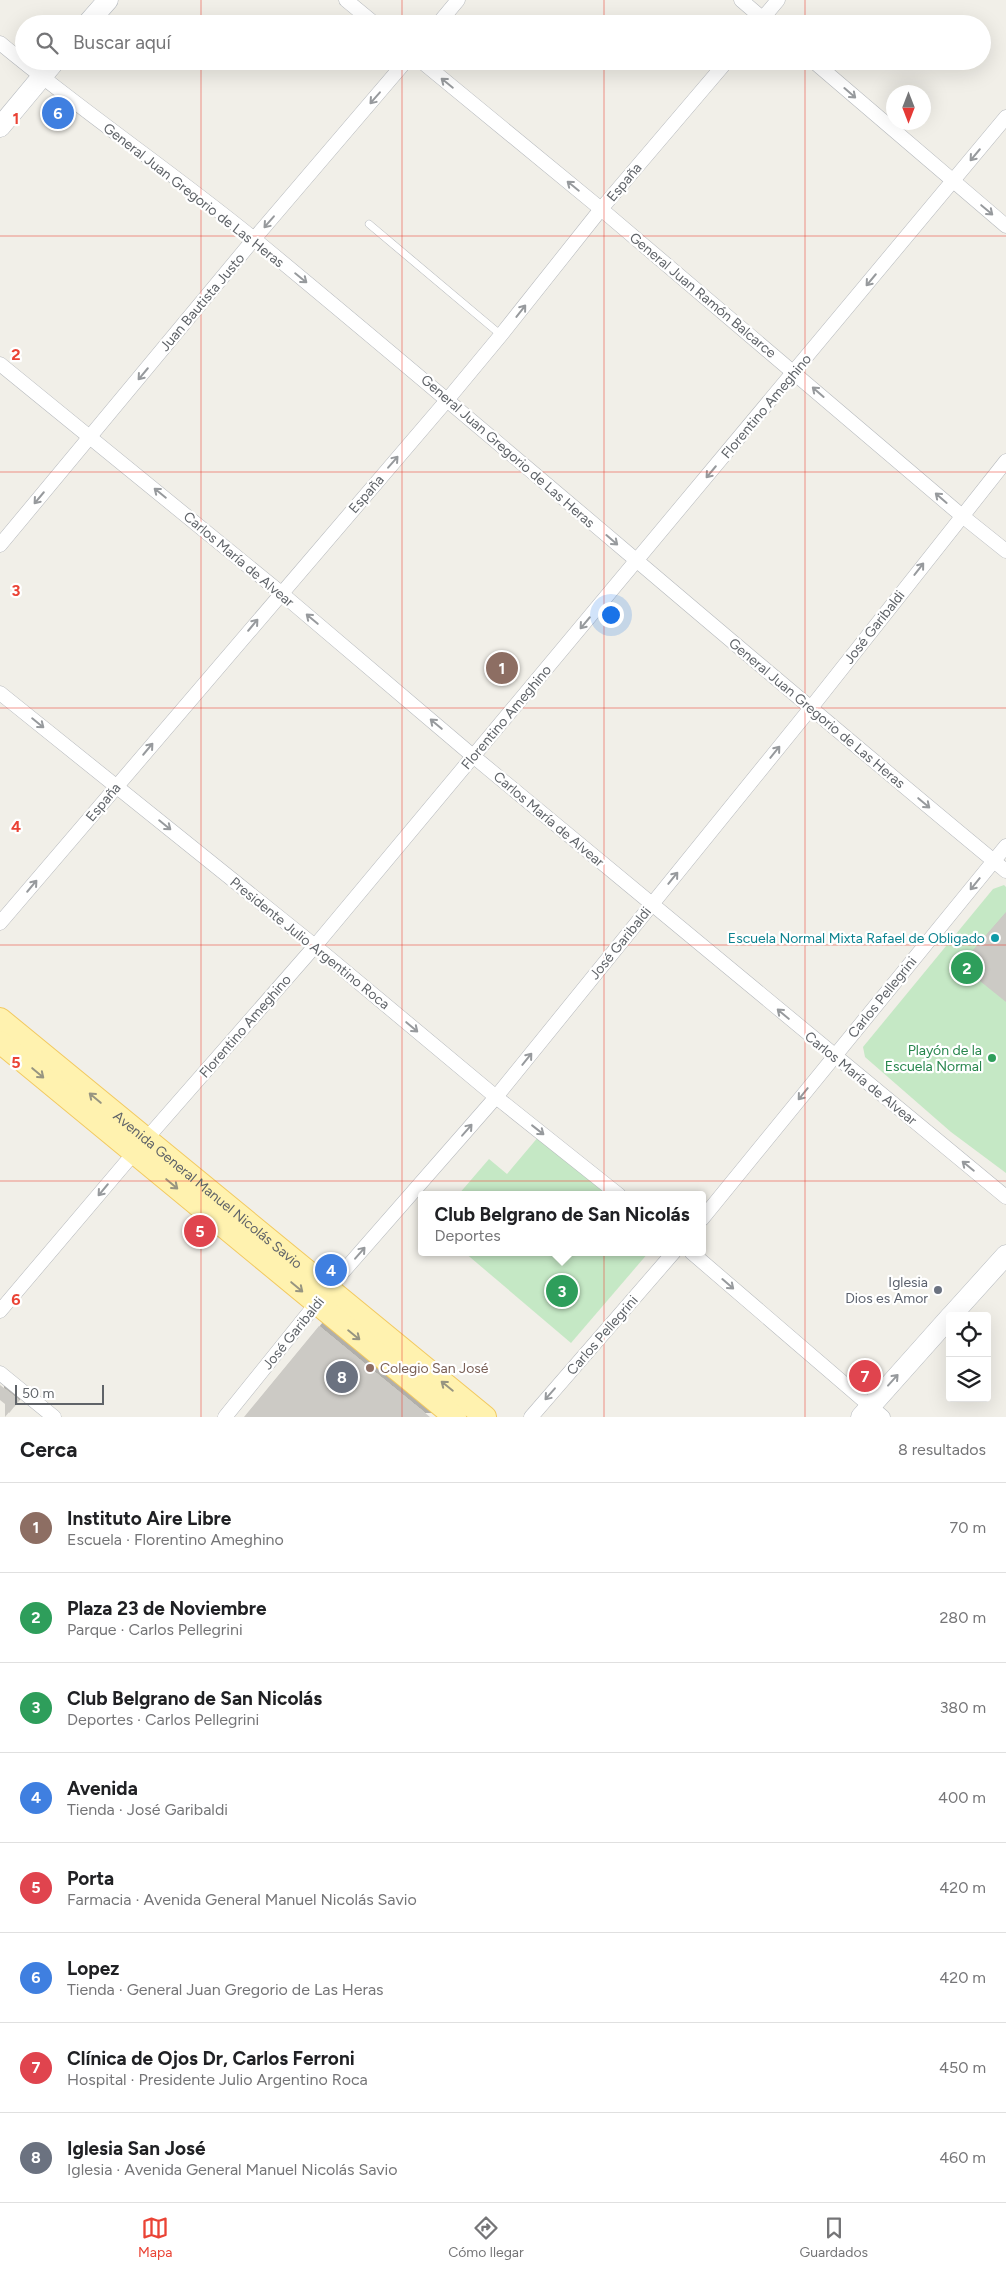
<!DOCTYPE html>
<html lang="es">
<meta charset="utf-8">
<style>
:root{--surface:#fff;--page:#f2f2f2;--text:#202124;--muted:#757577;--line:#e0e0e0;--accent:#ea4335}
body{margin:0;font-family:Figtree,sans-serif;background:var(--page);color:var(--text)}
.controls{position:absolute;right:15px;bottom:15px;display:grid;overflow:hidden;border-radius:5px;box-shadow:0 5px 20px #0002}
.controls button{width:45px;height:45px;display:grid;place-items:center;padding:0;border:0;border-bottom:1px solid var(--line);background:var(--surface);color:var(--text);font:25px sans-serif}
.compass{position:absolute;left:886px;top:85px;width:45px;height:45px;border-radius:50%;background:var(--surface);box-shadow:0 5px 20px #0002;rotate:180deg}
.scale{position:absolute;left:15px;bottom:12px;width:89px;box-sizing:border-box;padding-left:5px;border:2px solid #5f6368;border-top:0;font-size:14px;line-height:18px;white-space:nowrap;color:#5f6368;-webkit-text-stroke:4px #fff;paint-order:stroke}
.you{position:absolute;left:610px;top:614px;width:18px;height:18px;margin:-12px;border:4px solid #fff;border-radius:50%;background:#1a73e8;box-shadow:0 0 0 8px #1a73e833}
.badge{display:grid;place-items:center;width:32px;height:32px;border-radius:50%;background:var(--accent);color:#fff;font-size:16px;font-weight:700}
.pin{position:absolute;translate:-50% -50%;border:2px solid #fff;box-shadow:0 1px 5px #0006}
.popup{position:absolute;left:418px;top:1191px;width:288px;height:65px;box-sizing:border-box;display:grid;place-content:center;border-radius:5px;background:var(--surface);filter:drop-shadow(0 1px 4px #0005);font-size:16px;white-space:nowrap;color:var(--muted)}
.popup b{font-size:19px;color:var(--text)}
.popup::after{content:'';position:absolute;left:50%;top:100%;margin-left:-10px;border:10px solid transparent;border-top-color:var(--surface)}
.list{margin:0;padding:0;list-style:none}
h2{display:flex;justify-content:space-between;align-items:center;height:65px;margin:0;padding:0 20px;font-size:21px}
h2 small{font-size:16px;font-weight:400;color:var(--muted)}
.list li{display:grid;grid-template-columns:32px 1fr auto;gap:15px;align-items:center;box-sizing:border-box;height:90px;padding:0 20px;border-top:1px solid var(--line)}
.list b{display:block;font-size:19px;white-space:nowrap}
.list p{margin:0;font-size:16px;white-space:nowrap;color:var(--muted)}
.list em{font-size:16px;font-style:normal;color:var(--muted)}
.icon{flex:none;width:28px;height:28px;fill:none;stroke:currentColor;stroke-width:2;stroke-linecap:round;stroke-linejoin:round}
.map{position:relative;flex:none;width:1006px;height:1417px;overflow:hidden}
.search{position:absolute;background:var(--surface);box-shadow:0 5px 20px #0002;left:15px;right:15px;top:15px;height:55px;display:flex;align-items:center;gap:12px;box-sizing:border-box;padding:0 18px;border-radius:28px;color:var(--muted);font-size:19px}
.sheet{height:785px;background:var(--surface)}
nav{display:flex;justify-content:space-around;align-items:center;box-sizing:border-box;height:70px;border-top:1px solid var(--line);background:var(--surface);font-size:14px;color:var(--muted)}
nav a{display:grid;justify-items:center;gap:2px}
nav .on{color:var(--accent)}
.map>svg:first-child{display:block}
</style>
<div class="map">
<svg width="1006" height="1417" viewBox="0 0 1006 1417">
<defs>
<filter id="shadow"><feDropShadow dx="4" dy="-4" stdDeviation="0" flood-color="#0004"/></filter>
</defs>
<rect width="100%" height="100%" fill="#f1efe8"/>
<!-- green -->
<g fill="#c5e8c5">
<path d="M1004,885L1006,887V1173L951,1132L865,1057L863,1047L993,889Z"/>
<path d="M539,1136L608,1195H458L489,1159L507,1174Z"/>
<path d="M464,1252H649L571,1343Z"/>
</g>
<!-- building -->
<g fill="#cccac5" filter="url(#shadow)">
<path d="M1006,912V1002L960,965Z"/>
<path d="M319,1326L370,1368L430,1417H244Z"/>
<path d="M0,1385L19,1400L5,1417V1404L0,1400Z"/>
</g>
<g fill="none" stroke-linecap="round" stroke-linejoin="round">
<defs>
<path id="lane" d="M369,224L501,335"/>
<g id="street">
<path d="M346,0L375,24"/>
<path d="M741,0L769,24"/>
<path d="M438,24L458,0"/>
<path d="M758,24L778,0"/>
<path d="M0,43C84,113 175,174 259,243C510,450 755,664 1006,871"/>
<path d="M421,61L601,209L961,515L1006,551"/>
<path d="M813,61L1006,226"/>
<path d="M0,364L281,593L473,756L1006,1197"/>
<path d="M0,545L254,239L406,61"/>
<path d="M0,693L315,946L496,1097L619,1195"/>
<path d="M0,923L448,399L501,335L601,209L727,61"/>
<path d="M702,1219L1006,846"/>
<path d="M691,1252L883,1417"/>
<path d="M0,1311L134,1153L315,946L1006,117"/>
<path d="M0,1373L54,1417"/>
<path d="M225,1417L328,1289L496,1097L810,709L1006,461"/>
<path d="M531,1417L674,1252"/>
</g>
<g id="secondary">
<path d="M87,24L108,0"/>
<path d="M0,127L55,61"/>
<path d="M951,1316L1006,1255"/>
<path d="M861,1417L950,1317"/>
</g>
<g id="primary">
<path id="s1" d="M0,1019L485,1417"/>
<path d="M0,1042L455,1417"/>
</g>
</defs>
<!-- lane casing -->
<use href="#lane" stroke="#b5b8bc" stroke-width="8"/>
<!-- street casing -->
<use href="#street" stroke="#b5b8bc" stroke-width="15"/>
<!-- secondary casing -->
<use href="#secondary" stroke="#b6babf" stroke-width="21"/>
<!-- primary casing -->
<use href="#primary" stroke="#f2c960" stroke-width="24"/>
<!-- lane -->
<use href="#lane" stroke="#fff" stroke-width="7"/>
<!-- street -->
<use href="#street" stroke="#fff" stroke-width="14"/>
<!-- secondary -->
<use href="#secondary" stroke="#fff" stroke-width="20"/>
<!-- primary -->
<use href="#primary" stroke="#fff2af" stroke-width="22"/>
</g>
<!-- one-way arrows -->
<defs><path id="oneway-shaft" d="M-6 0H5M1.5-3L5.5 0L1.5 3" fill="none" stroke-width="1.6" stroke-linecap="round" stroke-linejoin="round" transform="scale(1.25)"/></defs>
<g stroke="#979a9d">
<use href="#oneway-shaft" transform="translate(447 83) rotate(-141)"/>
<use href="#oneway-shaft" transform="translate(850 93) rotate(41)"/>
<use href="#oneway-shaft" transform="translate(375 98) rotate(131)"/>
<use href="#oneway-shaft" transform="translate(975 155) rotate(130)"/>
<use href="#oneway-shaft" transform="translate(573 186) rotate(-141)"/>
<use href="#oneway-shaft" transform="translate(987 210) rotate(40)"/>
<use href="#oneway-shaft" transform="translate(269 222) rotate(131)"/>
<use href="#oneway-shaft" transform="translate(301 278) rotate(39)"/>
<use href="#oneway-shaft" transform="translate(871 280) rotate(130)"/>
<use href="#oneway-shaft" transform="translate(521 311) rotate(-52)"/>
<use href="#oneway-shaft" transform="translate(143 374) rotate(130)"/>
<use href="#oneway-shaft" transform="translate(818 392) rotate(-139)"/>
<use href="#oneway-shaft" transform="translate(393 462) rotate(-49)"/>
<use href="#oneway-shaft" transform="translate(711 472) rotate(130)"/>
<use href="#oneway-shaft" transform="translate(160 493) rotate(-141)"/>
<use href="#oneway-shaft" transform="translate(39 498) rotate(130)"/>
<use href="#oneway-shaft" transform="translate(941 498) rotate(-139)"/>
<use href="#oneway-shaft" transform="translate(612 540) rotate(41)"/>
<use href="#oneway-shaft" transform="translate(919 569) rotate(-52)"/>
<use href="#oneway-shaft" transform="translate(312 619) rotate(-140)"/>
<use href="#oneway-shaft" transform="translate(585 623) rotate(130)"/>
<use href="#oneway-shaft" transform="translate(253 625) rotate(-50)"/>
<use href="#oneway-shaft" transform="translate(38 723) rotate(39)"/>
<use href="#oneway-shaft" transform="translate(436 724) rotate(-140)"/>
<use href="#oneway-shaft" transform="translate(148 749) rotate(-50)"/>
<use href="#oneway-shaft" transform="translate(775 752) rotate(-51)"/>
<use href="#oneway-shaft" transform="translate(924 803) rotate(40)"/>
<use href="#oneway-shaft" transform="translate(165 825) rotate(39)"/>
<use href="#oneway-shaft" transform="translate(673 878) rotate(-51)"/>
<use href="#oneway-shaft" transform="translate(975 884) rotate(129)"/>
<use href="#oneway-shaft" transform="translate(32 886) rotate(-50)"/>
<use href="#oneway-shaft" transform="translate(783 1014) rotate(-140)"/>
<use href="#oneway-shaft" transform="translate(412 1027) rotate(40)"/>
<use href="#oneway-shaft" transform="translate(527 1059) rotate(-51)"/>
<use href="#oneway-shaft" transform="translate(803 1094) rotate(129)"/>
<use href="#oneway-shaft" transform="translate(467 1130) rotate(-49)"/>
<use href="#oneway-shaft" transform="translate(538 1130) rotate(38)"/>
<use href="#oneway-shaft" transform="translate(968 1166) rotate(-141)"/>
<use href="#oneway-shaft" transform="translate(103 1190) rotate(130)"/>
<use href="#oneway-shaft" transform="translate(360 1253) rotate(-49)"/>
<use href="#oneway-shaft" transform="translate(728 1284) rotate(41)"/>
<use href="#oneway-shaft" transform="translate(893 1380) rotate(-48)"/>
<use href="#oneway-shaft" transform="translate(550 1394) rotate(131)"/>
</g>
<g stroke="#979581">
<use href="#oneway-shaft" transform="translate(38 1073) rotate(40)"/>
<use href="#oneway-shaft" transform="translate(95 1098) rotate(-140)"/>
<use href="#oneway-shaft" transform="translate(172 1184) rotate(40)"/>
<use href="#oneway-shaft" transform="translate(297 1287) rotate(40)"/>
<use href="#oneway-shaft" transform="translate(354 1335) rotate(39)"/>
<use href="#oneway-shaft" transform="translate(447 1386) rotate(-141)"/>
</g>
<!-- grid -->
<path fill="none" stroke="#ea4335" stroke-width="1" stroke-opacity="0.55" d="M201,0V24M402,0V24M604,0V24M805,0V24M201,61V1417M402,61V1417M604,61V1417M805,61V1417M0,236H1006M0,472H1006M0,708H1006M0,945H1006M0,1181H1006"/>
<!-- markers -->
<circle fill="#0f9aa8" stroke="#fff" stroke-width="2" cx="995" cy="938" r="5"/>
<circle fill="#2e9e5b" stroke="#fff" stroke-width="2" cx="992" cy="1058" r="5"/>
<circle fill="#6b7280" stroke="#fff" stroke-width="2" cx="938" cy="1290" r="5"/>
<circle fill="#8d6e63" stroke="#fff" stroke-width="2" cx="370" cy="1368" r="5"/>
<g text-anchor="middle" stroke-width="4.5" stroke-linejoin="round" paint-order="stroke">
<!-- street labels -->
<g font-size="14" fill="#5f6368" stroke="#fff">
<text transform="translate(624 182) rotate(-50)" y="5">España</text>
<text transform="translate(194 195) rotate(38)" y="5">General Juan Gregorio de Las Heras</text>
<text transform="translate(703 295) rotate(40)" y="5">General Juan Ramón Balcarce</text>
<text transform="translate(202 302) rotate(-50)" y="5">Juan Bautista Justo</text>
<text transform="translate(766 406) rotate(-50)" y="5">Florentino Ameghino</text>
<text transform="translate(508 451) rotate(41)" y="5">General Juan Gregorio de Las Heras</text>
<text transform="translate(366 494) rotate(-49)" y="5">España</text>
<text transform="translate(239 559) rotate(40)" y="5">Carlos María de Alvear</text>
<text transform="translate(874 627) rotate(-52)" y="5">José Garibaldi</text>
<text transform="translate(817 713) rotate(40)" y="5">General Juan Gregorio de Las Heras</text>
<text transform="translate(506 717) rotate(-50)" y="5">Florentino Ameghino</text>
<text transform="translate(103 802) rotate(-50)" y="5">España</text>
<text transform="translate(549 819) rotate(40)" y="5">Carlos María de Alvear</text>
<text transform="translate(310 943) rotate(39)" y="5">Presidente Julio Argentino Roca</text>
<text transform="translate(620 943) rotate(-51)" y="5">José Garibaldi</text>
<text transform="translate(882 997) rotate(-51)" y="5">Carlos Pellegrini</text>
<text transform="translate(245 1026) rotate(-49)" y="5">Florentino Ameghino</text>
<text transform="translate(861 1078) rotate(39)" y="5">Carlos María de Alvear</text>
<text dy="5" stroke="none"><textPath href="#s1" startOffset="269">Avenida General Manuel Nicolás Savio</textPath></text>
<text transform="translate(293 1333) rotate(-51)" y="5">José Garibaldi</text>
<text transform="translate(602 1335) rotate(-49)" y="5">Carlos Pellegrini</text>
</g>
<!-- culture labels -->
<g font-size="14" fill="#0d838f" stroke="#fff" text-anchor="end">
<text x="985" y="943">Escuela Normal Mixta Rafael de Obligado</text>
</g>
<!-- leisure labels -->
<g font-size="14" fill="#27864d" stroke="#fff" text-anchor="end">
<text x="982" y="1055">Playón de la<tspan x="982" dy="16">Escuela Normal</tspan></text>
</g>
<!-- worship labels -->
<g font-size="14" fill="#5b616d" stroke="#fff" text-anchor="end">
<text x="928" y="1287">Iglesia<tspan x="928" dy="16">Dios es Amor</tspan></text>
</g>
<!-- education labels -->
<g font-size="14" fill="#785e54" stroke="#fff" text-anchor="start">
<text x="380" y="1373">Colegio San José</text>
</g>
</g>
<g font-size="16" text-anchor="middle" font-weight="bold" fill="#ea4335" stroke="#fff" stroke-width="4.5" stroke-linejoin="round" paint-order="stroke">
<text x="16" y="124">1</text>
<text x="16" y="360">2</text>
<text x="16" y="596">3</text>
<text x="16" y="832">4</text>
<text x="16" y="1068">5</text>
<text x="16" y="1305">6</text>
</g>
</svg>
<div class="controls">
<button><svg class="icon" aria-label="locate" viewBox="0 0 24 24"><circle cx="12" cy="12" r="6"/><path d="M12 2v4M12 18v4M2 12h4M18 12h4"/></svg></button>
<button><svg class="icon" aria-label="layers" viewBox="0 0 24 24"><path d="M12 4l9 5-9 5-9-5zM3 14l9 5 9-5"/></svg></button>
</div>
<svg class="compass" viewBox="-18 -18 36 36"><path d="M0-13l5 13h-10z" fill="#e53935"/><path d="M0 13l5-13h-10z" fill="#757577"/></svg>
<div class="scale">50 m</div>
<div class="you"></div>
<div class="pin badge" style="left:502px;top:668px;background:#8d6e63">1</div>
<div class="pin badge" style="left:967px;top:968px;background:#2e9e5b">2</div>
<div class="pin badge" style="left:562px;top:1291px;background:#2e9e5b">3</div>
<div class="popup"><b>Club Belgrano de San Nicolás</b>Deportes</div>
<div class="pin badge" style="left:331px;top:1270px;background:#3f7fe0">4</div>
<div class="pin badge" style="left:200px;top:1231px;background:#e0444e">5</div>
<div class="pin badge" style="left:58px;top:113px;background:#3f7fe0">6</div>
<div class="pin badge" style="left:865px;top:1376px;background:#e0444e">7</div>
<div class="pin badge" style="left:342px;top:1377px;background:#6b7280">8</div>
<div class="search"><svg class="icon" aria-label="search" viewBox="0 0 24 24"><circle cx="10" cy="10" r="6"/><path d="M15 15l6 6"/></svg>Buscar aquí</div>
</div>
<section class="sheet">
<h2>Cerca<small>8 resultados</small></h2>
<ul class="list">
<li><span class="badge" style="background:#8d6e63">1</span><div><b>Instituto Aire Libre</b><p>Escuela · Florentino Ameghino</p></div><em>70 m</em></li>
<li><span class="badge" style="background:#2e9e5b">2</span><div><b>Plaza 23 de Noviembre</b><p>Parque · Carlos Pellegrini</p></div><em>280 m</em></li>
<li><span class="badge" style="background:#2e9e5b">3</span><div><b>Club Belgrano de San Nicolás</b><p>Deportes · Carlos Pellegrini</p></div><em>380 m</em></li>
<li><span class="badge" style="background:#3f7fe0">4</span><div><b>Avenida</b><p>Tienda · José Garibaldi</p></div><em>400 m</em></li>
<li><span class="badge" style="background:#e0444e">5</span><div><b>Porta</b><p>Farmacia · Avenida General Manuel Nicolás Savio</p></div><em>420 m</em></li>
<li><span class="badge" style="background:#3f7fe0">6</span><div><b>Lopez</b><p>Tienda · General Juan Gregorio de Las Heras</p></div><em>420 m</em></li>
<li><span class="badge" style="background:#e0444e">7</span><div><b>Clínica de Ojos Dr, Carlos Ferroni</b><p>Hospital · Presidente Julio Argentino Roca</p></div><em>450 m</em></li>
<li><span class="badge" style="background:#6b7280">8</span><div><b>Iglesia San José</b><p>Iglesia · Avenida General Manuel Nicolás Savio</p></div><em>460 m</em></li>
</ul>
</section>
<nav>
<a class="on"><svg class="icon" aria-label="map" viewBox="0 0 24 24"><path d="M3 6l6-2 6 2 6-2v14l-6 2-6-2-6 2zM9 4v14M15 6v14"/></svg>Mapa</a>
<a><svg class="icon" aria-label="directions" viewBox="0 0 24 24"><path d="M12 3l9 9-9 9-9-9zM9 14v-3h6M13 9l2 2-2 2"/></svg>Cómo llegar</a>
<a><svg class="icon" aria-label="saved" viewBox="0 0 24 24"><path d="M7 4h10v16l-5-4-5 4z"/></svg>Guardados</a>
</nav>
